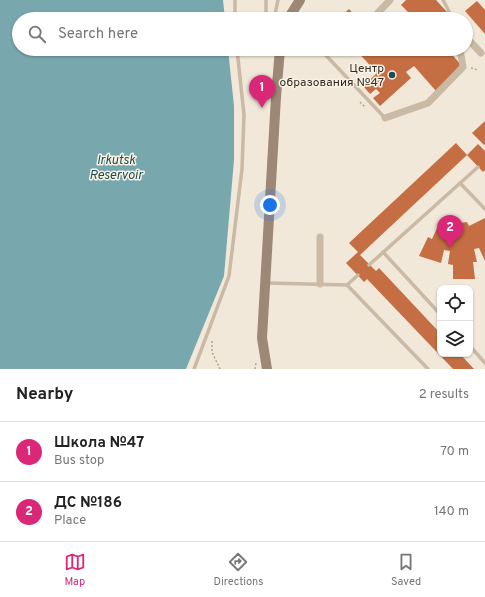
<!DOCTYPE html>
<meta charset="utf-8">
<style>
:root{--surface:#fff;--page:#f6f6f6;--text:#222;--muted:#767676;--line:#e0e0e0;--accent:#db2777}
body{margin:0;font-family:Overpass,sans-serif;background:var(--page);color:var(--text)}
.controls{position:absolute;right:12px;bottom:12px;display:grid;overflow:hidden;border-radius:8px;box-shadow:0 1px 3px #0004}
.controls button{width:36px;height:36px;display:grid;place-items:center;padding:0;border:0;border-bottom:1px solid var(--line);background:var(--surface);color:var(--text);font:20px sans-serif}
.you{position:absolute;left:270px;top:205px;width:14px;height:14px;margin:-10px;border:3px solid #fff;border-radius:50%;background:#1a73e8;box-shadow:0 0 0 6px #1a73e833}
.badge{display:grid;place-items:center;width:26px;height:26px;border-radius:50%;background:var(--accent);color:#fff;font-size:13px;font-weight:700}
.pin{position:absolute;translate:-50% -33px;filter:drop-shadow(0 1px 2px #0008)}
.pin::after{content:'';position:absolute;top:21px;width:14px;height:12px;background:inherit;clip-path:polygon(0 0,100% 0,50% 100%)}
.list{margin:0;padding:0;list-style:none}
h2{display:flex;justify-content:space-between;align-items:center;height:52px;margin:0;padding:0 16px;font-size:17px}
h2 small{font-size:13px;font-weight:400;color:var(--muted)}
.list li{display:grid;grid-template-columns:26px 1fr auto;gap:12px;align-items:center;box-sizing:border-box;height:60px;padding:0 16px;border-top:1px solid var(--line)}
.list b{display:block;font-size:15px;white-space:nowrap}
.list p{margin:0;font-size:13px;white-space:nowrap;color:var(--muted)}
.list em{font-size:13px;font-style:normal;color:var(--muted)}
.icon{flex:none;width:22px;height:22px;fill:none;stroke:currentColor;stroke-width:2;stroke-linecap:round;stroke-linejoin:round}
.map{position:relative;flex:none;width:485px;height:369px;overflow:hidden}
.search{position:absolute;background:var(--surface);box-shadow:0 1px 3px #0004;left:12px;right:12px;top:12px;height:44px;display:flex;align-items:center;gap:10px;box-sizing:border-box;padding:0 14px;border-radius:22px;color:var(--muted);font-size:15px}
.sheet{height:172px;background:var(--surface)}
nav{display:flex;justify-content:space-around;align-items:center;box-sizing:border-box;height:56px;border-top:1px solid var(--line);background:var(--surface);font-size:11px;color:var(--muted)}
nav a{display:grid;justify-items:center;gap:2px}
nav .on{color:var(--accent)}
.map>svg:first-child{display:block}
</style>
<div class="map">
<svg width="485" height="369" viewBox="0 0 485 369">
<rect width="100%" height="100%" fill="#f1e8d9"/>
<!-- water -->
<path fill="#78a7ae" d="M0,0H223L225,19H19V49H228L234,106V160L224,276L186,369H0Z"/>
<!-- building -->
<g fill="#c66e43">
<path d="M406,0H436L447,12L439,19H400L408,12L401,5Z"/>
<path d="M477,1L485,10V34L465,11Z"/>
<path d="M349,9L358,19H338Z"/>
<path d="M355,49H385L387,51L389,49H447L463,67L436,91L414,66L406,72L411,78L380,106L373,98L380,93L376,89L370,94L363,86L377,73Z"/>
<path d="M485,121V144L484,145L472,133Z"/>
<path d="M456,143L467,155L478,144L485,151V170L483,172L467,155L360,255L376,271L379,268L440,333V354H460L474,369H453L367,279L364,282L346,263L358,252L349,243Z"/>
<path d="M485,218V261L479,248L474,249L477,262H473L475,279H453V265L448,264L450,251L444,250L441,263L419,256L428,237L432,239L438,226L451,231L452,224L467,222L469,226Z"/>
</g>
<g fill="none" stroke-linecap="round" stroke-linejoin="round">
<!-- path -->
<g stroke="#b5a390" stroke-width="1.5" stroke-dasharray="2 2" stroke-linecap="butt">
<path d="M471,68L478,70"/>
<path d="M360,102L365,107"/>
<path d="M212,341V352L220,369"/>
<path d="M255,369L256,363"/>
</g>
<!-- lane -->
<g stroke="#c9b9a5" stroke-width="3.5">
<path d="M235,0V19"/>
<path d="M266,0V19"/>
<path d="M443,0L453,19"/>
<path d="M274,19L278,0"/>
<path d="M320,49L385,118"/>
<path d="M460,183L485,209"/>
<path d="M383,252L440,314"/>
<path d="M369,265L478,167"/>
<path d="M267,283L347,285L428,369"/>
<path d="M347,285L358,275"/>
<path d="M470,346L485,363"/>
<path d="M194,369L229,276L242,169L244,115L237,49"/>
</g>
<!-- street -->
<g stroke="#c9b9a5" stroke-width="7">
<path d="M372,19L390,0"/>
<path d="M466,37L481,53"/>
<path d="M385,118L428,103L463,67L460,49"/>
<path d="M320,237V284"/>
</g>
<!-- secondary -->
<g stroke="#9d8877" stroke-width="10">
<path d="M288,19L300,0"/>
<path d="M267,369L262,338L276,97L280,49"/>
</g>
</g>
<!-- markers -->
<circle fill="#1c4d56" stroke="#f9f2e5" stroke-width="1.5" cx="392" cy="75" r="4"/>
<g text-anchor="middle" stroke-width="3" stroke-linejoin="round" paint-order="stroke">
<!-- poi labels -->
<g font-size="12" fill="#352c27" stroke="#f9f2e5" text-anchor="end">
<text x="384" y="72">Центр<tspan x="384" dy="14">образования №47</tspan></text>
</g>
<!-- water labels -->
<g font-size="13" font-style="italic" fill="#1c4d56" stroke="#f9f2e5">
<text x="116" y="164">Irkutsk<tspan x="116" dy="15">Reservoir</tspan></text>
</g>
</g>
</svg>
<div class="controls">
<button><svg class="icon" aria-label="locate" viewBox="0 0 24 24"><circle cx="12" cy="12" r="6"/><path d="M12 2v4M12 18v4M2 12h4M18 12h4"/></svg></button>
<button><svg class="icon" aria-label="layers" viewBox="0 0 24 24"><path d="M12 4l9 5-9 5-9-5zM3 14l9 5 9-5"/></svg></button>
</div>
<div class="you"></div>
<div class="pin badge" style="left:262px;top:108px">1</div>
<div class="pin badge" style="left:450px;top:248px">2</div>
<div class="search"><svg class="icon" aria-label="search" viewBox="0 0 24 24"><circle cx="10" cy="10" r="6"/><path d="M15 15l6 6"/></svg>Search here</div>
</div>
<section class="sheet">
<h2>Nearby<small>2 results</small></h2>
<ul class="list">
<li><span class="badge">1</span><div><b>Школа №47</b><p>Bus stop</p></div><em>70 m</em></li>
<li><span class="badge">2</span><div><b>ДС №186</b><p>Place</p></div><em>140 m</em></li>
</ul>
</section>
<nav>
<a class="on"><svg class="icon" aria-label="map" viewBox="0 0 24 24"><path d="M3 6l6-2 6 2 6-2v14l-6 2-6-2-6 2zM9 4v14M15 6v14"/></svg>Map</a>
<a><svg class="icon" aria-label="directions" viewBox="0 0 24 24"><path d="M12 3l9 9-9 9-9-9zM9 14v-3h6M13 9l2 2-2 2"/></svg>Directions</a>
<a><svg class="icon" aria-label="saved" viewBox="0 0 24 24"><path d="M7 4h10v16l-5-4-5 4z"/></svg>Saved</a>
</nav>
